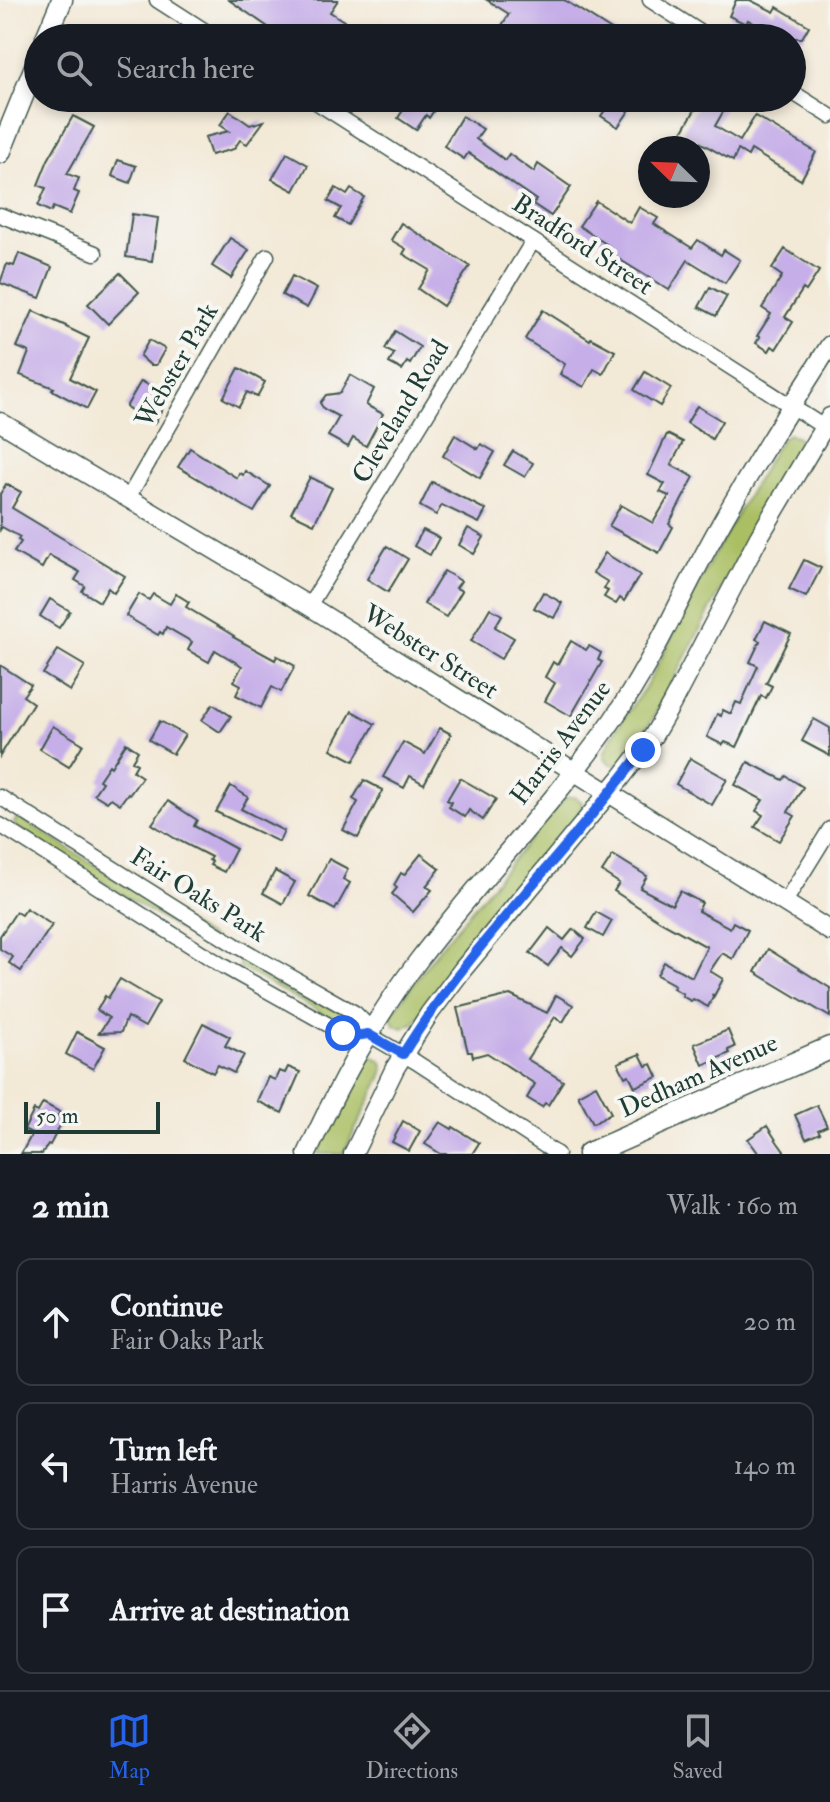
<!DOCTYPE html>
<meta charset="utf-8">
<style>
:root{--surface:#171b24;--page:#20242c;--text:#f1f3f6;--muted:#9ea1a6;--line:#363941;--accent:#2563eb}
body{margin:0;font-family:"IM FELL Double Pica",serif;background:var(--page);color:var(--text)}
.compass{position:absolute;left:638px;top:136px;width:72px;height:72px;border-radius:50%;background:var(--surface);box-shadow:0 4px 12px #0003;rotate:293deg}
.scale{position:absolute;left:24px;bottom:20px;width:136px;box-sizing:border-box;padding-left:8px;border:4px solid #1f3d34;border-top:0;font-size:22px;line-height:28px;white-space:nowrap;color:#1f3d34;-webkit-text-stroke:6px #f6f6f2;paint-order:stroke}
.stop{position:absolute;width:24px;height:24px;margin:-18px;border:6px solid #2563eb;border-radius:50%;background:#fff}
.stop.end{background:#2563eb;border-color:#fff;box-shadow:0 2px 8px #0008}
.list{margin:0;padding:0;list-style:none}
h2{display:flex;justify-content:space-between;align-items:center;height:104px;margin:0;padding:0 32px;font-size:34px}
h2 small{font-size:26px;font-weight:400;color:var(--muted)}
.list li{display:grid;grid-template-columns:52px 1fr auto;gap:24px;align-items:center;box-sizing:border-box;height:128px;margin:0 16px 16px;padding:0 16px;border:2px solid var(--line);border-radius:16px}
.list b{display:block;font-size:30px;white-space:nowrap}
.list p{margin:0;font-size:26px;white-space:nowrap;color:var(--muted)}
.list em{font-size:26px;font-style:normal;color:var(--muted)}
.icon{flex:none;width:44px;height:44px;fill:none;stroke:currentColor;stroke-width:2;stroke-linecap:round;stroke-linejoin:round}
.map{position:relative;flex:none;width:830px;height:1154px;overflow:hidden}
.search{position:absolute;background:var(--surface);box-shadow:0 4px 12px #0003;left:24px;right:24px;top:24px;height:88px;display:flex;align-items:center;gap:20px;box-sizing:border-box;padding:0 28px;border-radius:44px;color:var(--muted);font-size:30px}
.sheet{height:536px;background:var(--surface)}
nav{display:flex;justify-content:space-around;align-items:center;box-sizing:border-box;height:112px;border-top:2px solid var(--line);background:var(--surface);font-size:22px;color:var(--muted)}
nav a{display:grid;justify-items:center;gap:4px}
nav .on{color:var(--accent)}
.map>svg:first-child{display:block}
</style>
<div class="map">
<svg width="830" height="1154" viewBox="0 0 830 1154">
<rect width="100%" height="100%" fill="#f6f6f2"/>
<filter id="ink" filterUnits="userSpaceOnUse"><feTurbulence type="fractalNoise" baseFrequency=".0125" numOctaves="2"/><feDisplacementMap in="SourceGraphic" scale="16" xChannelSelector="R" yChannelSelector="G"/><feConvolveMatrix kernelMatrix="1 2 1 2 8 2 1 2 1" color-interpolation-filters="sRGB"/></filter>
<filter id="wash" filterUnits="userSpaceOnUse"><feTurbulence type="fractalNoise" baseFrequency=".006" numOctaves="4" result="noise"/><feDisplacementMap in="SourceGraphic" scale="32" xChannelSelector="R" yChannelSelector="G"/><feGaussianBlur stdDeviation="1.8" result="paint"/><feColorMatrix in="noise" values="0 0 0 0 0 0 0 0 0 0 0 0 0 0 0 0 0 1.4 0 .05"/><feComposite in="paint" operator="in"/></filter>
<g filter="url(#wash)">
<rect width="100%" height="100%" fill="#f3e9d7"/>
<!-- green -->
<g fill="#aabf64" stroke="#647e4c" stroke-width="2">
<path d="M788,434L796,436L801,442L798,453L744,546L653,718L622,763L618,765L610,764L604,757C604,742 638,699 648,683C670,644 689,602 710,562C733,521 756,480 781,439Z"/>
<path d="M568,797H575L582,802V810L579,817L414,1023L403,1028L395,1025L391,1018L392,1014L434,955L560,803Z"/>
<path d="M18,817L217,942L220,945L219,949L216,952L211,950L16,827L14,822Z"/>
<path d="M246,959L355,1020L357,1024L354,1029H350L239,967V962Z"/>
<path d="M371,1056L381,1060L383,1065V1074L343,1154H318C327,1133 353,1066 371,1056Z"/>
</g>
<g id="blocks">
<!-- building -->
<g fill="#c6afe8">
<path d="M229,0H338L330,12L370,38H284Z"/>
<path d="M487,0H564L624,38H494L509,14Z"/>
<path d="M736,0H750L774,12L777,7L809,26L802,38H779L748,20L746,24L729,16Z"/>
<path d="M411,98H442L429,118L426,115L416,130L398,118Z"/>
<path d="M702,98H731L715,126L740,141L755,116L816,152L801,180L751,150L748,156L738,150L733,161L682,132Z"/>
<path d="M612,100L629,111L618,127L601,116Z"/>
<path d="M230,111L250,125L264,121L247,144L240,140L234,149L211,155L205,137L229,131L220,125Z"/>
<path d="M73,116L94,127L67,174L79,178L74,191L79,193L70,214L53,207L51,212L38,206L46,188L38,185L48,160Z"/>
<path d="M462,116L483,129L476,139L505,160L509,154L534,172L538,164L571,187L551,216L533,204L536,200L468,153L464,159L444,146Z"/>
<path d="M287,153L308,165L294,191L272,179Z"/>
<path d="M118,160L136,166L130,183L112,176Z"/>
<path d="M336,188L347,195L351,189L364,197L348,225L335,218L341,208L328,201Z"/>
<path d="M596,201L630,223L639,207L658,218L654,224L692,248L698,240L721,255L724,250L740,260L725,283L688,260L669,290L609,253L611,249L609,246L579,226Z"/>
<path d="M132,214L158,218L152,261L126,257Z"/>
<path d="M401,223L470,266L443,306L418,289L430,270L403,254L406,249L391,240Z"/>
<path d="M230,238L249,250L231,278L212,266Z"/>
<path d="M785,249L819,271L806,291L803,289L785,317L793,322L776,349L772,346L769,351L756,343L760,337L757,336L771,314L762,308L782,276L772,269Z"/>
<path d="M19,253L52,267L40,298L0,283L7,264L14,266Z"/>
<path d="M120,273L139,292L108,324L88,304Z"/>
<path d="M292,276L317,289L307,308L282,295Z"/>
<path d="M710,287L727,296L716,316L699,307Z"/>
<path d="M543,310L590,340L591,338L615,351L603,374L594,369L584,387L560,374L565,364L525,339Z"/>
<path d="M33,311L66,326V327L89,338L70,378L96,392L87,409L52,390L54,388L20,375L29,352L17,347Z"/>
<path d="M395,331L420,347L410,364L407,362L402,370L389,363L394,354L385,349Z"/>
<path d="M149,340L165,349L156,365H150L140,356Z"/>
<path d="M239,368L265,382L257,397L247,392L239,407L223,398Z"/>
<path d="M645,372L671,388L660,406L634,390Z"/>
<path d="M350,375L374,389L366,405L383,414L366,446L353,438L348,447L328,436L339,417L324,409L320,403L326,395L340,393Z"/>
<path d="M141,381L170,396L154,424L126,407Z"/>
<path d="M697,406L722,421L712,439L687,423Z"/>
<path d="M667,434L683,442L671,465L694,477L669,524L673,527L659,553L609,526L621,505L653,523L669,496L660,492L665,484L648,475Z"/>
<path d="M455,435L478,449L481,444L495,452L480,478L443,456Z"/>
<path d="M190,448L237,478L239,473L243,475L245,471L270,486L254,512L178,467Z"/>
<path d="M513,451L533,463L525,477L504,465Z"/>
<path d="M310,477L332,488L314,524L291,513Z"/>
<path d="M432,482L486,510L479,523L442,505L436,515L420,506Z"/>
<path d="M6,484L21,492L12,508L125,576L114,593L108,588L100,602L82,591L85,586L75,580L80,572L49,555L42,568L14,552L21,542L18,540L20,537L2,527L0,530V494Z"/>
<path d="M468,528L484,537L474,554L459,545Z"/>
<path d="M423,530L439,538L430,555L414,546Z"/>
<path d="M387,546L408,559L388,592L367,579Z"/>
<path d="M605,553L640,575L624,601L620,598L616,604L604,597L608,591L604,589L608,582L593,573Z"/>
<path d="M804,560L821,568L806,597L789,589Z"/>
<path d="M444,571L461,581L456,588L462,591L446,617L424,604Z"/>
<path d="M543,592L562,603L554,618L534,608Z"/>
<path d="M139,594L149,600L153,594L170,604L176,594L189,602L186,607L234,636L233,637L275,660L277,656L295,666L281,692L272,687L261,708L236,695L241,685L234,681L242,666L215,650L209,662L188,650L192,642L166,627L163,634L160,632L158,635L126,616Z"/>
<path d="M50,599L70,611L59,628L40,616Z"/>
<path d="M490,608L502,615L495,627L514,638L501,659L471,641Z"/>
<path d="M765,621L791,634L766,683L772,686L766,698L761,696L737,747L725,742L723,745L707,737L717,714L721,716L723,710L731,714L736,702L741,704L758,666L750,662L760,641L756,639Z"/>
<path d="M571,641L586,650L589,646L601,653L598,660L602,662L571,716L545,701L555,683L545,677L553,662L557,665Z"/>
<path d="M58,650L85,666L70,691L43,674Z"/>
<path d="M0,665L31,685L23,696L33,703L0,756Z"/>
<path d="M213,704L231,716L220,732L202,720Z"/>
<path d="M352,711L375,724L354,761L331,749Z"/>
<path d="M814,719L830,728V756L802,741Z"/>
<path d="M160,721L185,735L173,754L149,740Z"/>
<path d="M53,726L83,744L69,767L40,749Z"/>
<path d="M440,728L451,734L424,784L410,776L404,788L383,777L403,742L425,754Z"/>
<path d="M126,743L138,751L132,761L137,764L133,771L142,777L130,794L128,793L120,804L111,798L107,802L94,794L102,782L99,780L109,765L111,767Z"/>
<path d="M690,758L727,779L712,805L676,784Z"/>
<path d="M748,762L783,780L786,776L803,787L788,812L795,816L779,841L755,827L763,815L756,811L763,800L735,785Z"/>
<path d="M460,778L496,799L483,820L469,810L465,817L449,807L451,802L447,800Z"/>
<path d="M364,780L383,790L358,838L343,830L358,802L353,799Z"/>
<path d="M231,786L248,797L241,809L284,831L279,842L216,812Z"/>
<path d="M168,801L197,820L194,826L236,849L224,872L210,865L212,862L209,860L211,857L174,838L152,824Z"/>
<path d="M421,854L440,869L426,886L432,890L413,912L392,894L397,888L394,885L401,873L404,875Z"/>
<path d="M613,855L647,876L640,888L672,905L680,891L702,903L698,911L730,928L733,922L748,930L733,959L722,953L710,971L723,979L714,996L712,994L713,997L708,1007L693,999L691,1001L682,996L683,994L673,988L675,985L657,975L664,962L692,977L707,947L660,921L614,891L619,883L602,872Z"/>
<path d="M329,859L348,869L343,879L350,883L335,910L309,896Z"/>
<path d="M275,871L295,882L283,904L263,893Z"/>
<path d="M26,908L52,925L21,971L9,963L13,957L0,949V936L16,912L21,915Z"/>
<path d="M596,912L612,921L603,937L587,928Z"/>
<path d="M549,928L564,940L573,929L585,939L572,956L562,948L548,966L530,953Z"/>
<path d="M768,949L830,988V1017L755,972Z"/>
<path d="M120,979L159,1002L145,1027L127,1017L121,1032L99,1033L109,1018L97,1010L105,996L108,998Z"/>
<path d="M510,995L547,1013L556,995L573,1005L563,1022L555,1017L527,1059L563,1081L548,1105L545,1103L542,1107L527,1098L535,1084L487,1053L473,1057L472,1052H468L457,1008Z"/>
<path d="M203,1023L230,1037L225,1046L244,1055L234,1073L218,1065L213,1073L185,1058Z"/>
<path d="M728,1030L735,1047L728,1050L730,1053L703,1065L694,1044Z"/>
<path d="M77,1032L105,1047L93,1069L66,1054Z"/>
<path d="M640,1054L646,1066L652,1064L658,1077L635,1087L629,1075L625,1077L618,1063Z"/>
<path d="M288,1067L300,1072L282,1113L257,1101L268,1077L275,1080L279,1071L285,1073Z"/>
<path d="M596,1085L611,1113L593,1123L578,1095Z"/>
<path d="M43,1103L60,1112L58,1115L64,1118L50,1145L48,1144L42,1154H21L32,1134L24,1130L34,1110L38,1112Z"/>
<path d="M817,1105L827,1126L818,1130L820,1133L806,1139L795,1115Z"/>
<path d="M403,1121L420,1131L409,1151L392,1142Z"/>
<path d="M440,1122L452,1129L453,1127L479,1143L472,1154H441L425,1144Z"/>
<path d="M767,1126L778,1143L786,1154H759L748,1139Z"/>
</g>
</g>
</g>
<g filter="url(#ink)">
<use href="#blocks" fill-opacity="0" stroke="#3f574c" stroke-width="2"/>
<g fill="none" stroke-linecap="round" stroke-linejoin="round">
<defs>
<g id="minor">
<path d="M157,0L216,38"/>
<path d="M650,0L709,38"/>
<path d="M792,92L830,116"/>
<path d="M310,98L830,431"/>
<path d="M0,215L95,253"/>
<path d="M128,498L267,256"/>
<path d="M309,606L533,241"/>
<path d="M0,797L235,945L355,1013L364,1022L368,1034L416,1062L557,1154"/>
<path d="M0,825L223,966L343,1033L355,1036L368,1034"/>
<path d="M785,902L830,829"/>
</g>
<g id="tertiary">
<path d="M0,422L309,606L830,931"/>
<path d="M307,1154C338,1086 373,1020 418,961C480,879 553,805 612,721C652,663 680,598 714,536C750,471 790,408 830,345"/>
<path d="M353,1154L395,1068L429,1014L463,969L621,778L653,736L671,705L759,537L830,417"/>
</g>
<g id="secondary">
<path d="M46,38L62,0"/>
<path d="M0,153L38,59"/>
</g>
<path id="primary" d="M589,1154L830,1048"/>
</defs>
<!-- minor casing -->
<use href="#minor" stroke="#3f574c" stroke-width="17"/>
<!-- tertiary casing -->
<use href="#tertiary" stroke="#3f574c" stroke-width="21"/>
<!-- secondary casing -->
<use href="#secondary" stroke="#3f574c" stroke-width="23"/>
<!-- primary casing -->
<use href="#primary" stroke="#3f574c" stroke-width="25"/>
<!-- minor -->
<use href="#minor" stroke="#fff" stroke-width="14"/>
<!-- tertiary -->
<use href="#tertiary" stroke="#fff" stroke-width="18"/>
<!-- secondary -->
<use href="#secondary" stroke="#fff" stroke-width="20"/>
<!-- primary -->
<use href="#primary" stroke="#fff" stroke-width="22"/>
</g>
</g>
<g fill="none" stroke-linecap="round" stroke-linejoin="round" filter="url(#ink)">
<!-- route -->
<path stroke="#2563eb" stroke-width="10" d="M343,1033L355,1036L368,1034L403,1054C471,944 566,854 643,750"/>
</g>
<g text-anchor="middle" stroke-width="8" stroke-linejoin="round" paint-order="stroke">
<!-- street labels -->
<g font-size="26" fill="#1f3d34" stroke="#f6f6f2">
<text transform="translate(583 244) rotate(33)" y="9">Bradford Street</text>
<text transform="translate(176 365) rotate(-60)" y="9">Webster Park</text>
<text transform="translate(400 411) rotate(-59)" y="9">Cleveland Road</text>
<text transform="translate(431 651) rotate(32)" y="9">Webster Street</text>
<text transform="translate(560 742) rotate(-53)" y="9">Harris Avenue</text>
<text transform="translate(199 894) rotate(32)" y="9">Fair Oaks Park</text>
<text transform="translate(698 1075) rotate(-24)" y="9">Dedham Avenue</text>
</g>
</g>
</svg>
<svg class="compass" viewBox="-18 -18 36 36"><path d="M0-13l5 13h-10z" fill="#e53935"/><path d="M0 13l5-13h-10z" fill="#9ea1a6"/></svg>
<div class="scale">50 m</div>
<div class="stop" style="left:343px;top:1033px"></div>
<div class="stop end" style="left:643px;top:750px"></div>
<div class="search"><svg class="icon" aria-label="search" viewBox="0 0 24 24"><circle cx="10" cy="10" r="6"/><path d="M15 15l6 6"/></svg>Search here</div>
</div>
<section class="sheet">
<h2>2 min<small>Walk · 160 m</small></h2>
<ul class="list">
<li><svg class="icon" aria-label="ahead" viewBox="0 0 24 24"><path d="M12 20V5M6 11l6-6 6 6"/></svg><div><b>Continue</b><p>Fair Oaks Park</p></div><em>20 m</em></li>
<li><svg class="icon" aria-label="left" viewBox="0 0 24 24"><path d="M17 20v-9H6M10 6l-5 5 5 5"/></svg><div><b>Turn left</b><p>Harris Avenue</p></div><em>140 m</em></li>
<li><svg class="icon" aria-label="arrive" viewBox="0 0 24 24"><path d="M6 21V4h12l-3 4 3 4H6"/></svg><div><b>Arrive at destination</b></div></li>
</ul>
</section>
<nav>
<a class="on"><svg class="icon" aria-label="map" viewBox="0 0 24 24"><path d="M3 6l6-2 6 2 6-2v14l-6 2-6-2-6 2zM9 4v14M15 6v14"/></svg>Map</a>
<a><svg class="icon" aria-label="directions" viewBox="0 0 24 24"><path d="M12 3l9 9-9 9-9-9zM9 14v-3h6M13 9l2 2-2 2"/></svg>Directions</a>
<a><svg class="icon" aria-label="saved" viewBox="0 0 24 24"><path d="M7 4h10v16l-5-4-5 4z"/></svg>Saved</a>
</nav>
